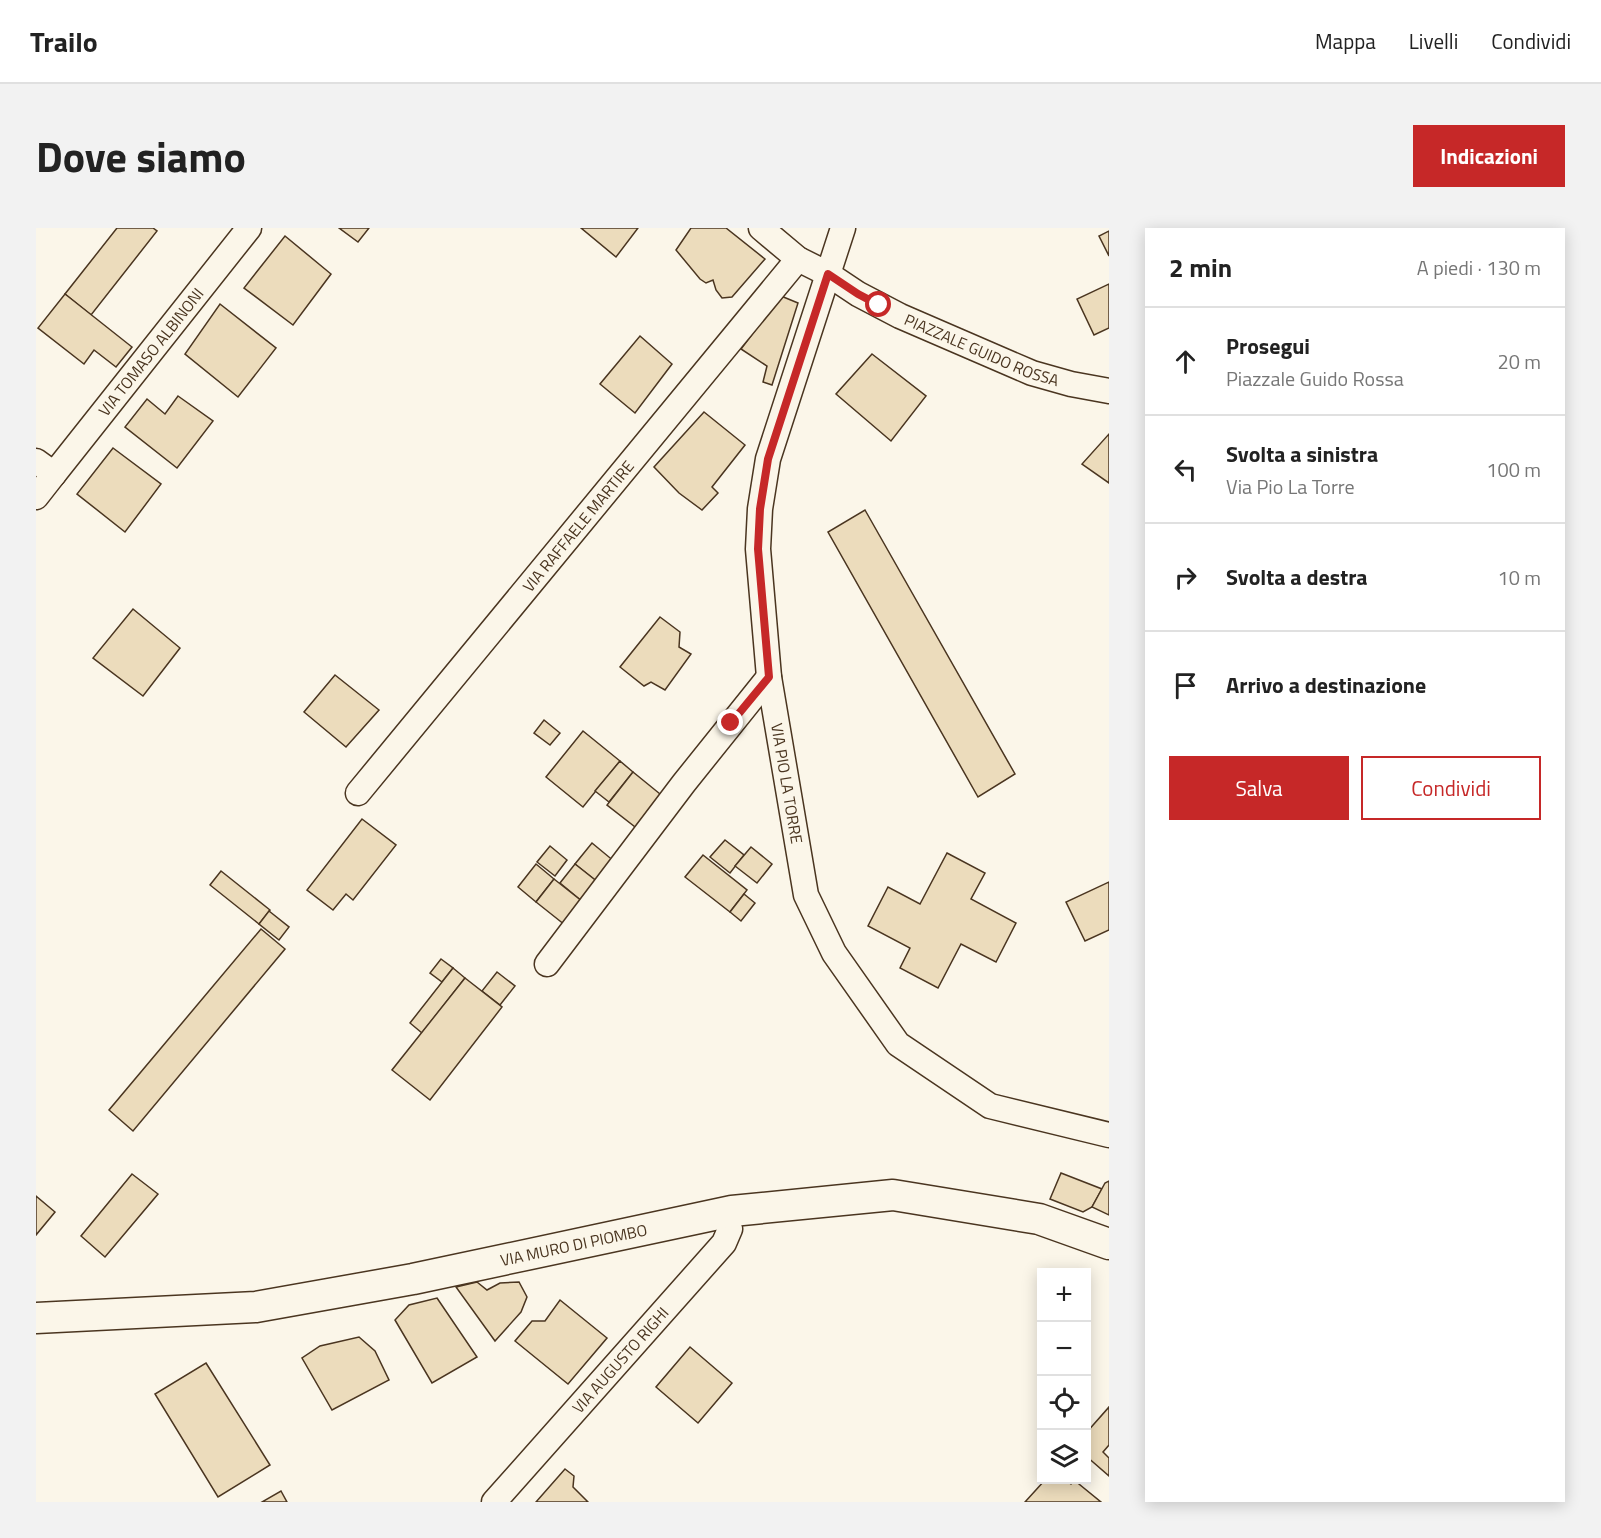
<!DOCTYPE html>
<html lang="it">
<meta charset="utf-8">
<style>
:root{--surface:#fff;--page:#f2f2f2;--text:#222;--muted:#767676;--line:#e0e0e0;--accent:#c62828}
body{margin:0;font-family:"Titillium Web",sans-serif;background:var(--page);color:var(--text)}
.controls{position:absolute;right:18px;bottom:18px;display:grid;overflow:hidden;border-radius:0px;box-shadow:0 3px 15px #0003}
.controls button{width:54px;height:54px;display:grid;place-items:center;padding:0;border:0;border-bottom:2px solid var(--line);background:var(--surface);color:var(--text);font:30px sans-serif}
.stop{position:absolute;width:18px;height:18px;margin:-14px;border:4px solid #c62828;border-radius:50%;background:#fff}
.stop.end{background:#c62828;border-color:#fff;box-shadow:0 2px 6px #0008}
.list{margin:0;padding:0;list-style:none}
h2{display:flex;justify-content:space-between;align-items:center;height:78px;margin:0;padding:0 24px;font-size:26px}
h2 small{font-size:20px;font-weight:400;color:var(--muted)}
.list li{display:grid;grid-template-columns:39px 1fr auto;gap:18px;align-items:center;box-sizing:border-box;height:108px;padding:0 24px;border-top:2px solid var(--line)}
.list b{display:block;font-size:22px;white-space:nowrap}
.list p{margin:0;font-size:20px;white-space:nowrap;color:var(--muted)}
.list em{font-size:20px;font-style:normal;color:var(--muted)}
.actions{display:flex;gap:12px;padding:18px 24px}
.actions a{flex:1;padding:14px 0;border:2px solid var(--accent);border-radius:0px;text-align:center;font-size:21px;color:var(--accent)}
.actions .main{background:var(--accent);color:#fff}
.icon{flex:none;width:33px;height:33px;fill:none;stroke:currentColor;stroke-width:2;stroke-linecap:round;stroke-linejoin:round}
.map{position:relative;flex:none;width:1073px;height:1274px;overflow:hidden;border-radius:0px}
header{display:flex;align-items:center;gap:36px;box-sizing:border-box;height:84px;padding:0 30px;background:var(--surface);border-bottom:2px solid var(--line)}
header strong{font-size:28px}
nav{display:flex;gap:33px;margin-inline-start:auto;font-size:21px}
.intro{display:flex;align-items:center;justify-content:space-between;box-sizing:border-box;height:144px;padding:0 36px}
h1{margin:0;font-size:42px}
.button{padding:15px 27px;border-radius:0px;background:var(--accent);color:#fff;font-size:21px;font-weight:700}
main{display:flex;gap:36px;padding:0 36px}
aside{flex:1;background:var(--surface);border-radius:0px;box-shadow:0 3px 15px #0003}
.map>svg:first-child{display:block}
</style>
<header>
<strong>Trailo</strong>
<nav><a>Mappa</a><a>Livelli</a><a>Condividi</a></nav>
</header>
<div class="intro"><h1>Dove siamo</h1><a class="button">Indicazioni</a></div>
<main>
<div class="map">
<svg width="1073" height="1274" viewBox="0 0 1073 1274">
<rect width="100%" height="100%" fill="#fbf6e9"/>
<!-- building -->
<g fill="#ecdcbc" stroke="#4a3520" stroke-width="1.5">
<path d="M81,0H117L121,3L55,87L29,66Z"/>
<path d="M303,0H333L322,14Z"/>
<path d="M545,0H602L580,29Z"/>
<path d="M655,0H690L729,31L696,69L686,70L680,62L677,52L670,55L664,51L640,22Z"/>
<path d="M1073,3V28L1063,8Z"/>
<path d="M249,8L295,46L257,97L208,60Z"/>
<path d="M1073,56V100L1058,107L1041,71Z"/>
<path d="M29,66L96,119L80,139L58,122L48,136L2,100Z"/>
<path d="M745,68L762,75L736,157L727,154L731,138L705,121Z"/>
<path d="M184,76L240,120L202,169L149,126Z"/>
<path d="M604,108L636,136L599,185L564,156Z"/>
<path d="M836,126L890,168L855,213L800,166Z"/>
<path d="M142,168L177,193L141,240L89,199L111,171L129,186Z"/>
<path d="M668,184L709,217L676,259L682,265L666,282L643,265L618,239Z"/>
<path d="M1073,206V255L1046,236Z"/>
<path d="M77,220L125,256L89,304L41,266Z"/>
<path d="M829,282L979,546L942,569L792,304Z"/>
<path d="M97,381L144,420L107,468L57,430Z"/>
<path d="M624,389L644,404L643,419L655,426L629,462L615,454L608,458L584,439Z"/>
<path d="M299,447L343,482L310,519L268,484Z"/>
<path d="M508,492L524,505L514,517L498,505Z"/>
<path d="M547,503L584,533L547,579L510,549Z"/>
<path d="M584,533L597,544L573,574L559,563Z"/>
<path d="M597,544L629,570L603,602L571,577Z"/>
<path d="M326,591L360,617L317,672L310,666L297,682L271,662Z"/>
<path d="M689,612L708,627L694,645L674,629Z"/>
<path d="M556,615L579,634L563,655L539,636Z"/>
<path d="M514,618L531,632L519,648L501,634Z"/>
<path d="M715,619L736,636L721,655L699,638Z"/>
<path d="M911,625L949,645L935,671L980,695L960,734L925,716L902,760L864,740L874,720L832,698L852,659L884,676Z"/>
<path d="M667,627L711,662L694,684L649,649Z"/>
<path d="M500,636L518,651L500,674L482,659Z"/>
<path d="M539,636L563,655L547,674L524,655Z"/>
<path d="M185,643L234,682L223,696L174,657Z"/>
<path d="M518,651L547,674L529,697L500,674Z"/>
<path d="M1073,654V702L1049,713L1030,674Z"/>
<path d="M708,666L719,675L705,693L694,684Z"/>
<path d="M233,683L253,699L243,712L223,696Z"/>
<path d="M225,701L249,721L97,903L73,882Z"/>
<path d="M405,731L417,740L406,754L394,745Z"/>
<path d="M417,740L429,750L386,805L374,795Z"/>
<path d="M461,744L479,758L464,777L446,763Z"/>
<path d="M429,750L466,779L394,872L356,842Z"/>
<path d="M1025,945L1066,961L1056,979L1047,984L1014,971Z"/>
<path d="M96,946L122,966L69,1029L45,1008Z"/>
<path d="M1073,953V987L1056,979L1069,955Z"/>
<path d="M0,968L19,984L0,1007Z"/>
<path d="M441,1054L451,1062L464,1055L483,1054L491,1069L485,1084L459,1113L420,1059Z"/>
<path d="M401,1070L441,1129L396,1155L359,1092L373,1077Z"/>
<path d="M524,1072L571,1110L532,1156L479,1113L496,1093H509Z"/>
<path d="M323,1109L339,1123L353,1152L296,1182L266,1130L284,1118Z"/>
<path d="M654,1119L696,1155L662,1195L620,1159Z"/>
<path d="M170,1135L234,1237L182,1269L119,1166Z"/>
<path d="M1073,1179V1217L1067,1224L1073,1230V1248L1050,1228V1205Z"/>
<path d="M529,1241L538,1248L537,1259L552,1274H500Z"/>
<path d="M1009,1252H1029L1035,1256L1038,1252L1065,1274H989Z"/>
<path d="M245,1263L251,1274H226Z"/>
</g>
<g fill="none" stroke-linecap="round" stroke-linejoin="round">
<defs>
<g id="minor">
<path id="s1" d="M725,0L762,31L792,46L822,66L864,88L996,145L1035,156L1073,163"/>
<path id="s2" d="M807,0L732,231L724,281L722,321L733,449L770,667L798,725L862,816L954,878L1073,907"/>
<path id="s3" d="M0,233L18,246L213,0"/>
<path d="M0,269L18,246"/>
<path id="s4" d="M322,565L762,31"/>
<path d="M511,736L648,555L733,449"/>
<path id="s5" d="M458,1274L688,1015L694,1001L687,985"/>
</g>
<g id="tertiary">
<path id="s6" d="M0,1090L220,1079L377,1051L696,983L857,967L1003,991L1073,1016"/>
</g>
</defs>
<!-- minor casing -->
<use href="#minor" stroke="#4a3520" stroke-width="27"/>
<!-- tertiary casing -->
<use href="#tertiary" stroke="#4a3520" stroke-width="33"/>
<!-- minor -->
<use href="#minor" stroke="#fbf6e9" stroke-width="24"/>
<!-- tertiary -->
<use href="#tertiary" stroke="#fbf6e9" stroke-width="30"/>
</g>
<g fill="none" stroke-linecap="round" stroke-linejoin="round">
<!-- route -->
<path stroke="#c62828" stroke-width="8" d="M695,495L733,449L722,321L724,281L732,231L792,46L822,66L843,77"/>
</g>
<g text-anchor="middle" stroke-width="4.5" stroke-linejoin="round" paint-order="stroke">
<!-- street labels -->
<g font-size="16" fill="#4a3520" stroke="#fbf6e9">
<text dy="6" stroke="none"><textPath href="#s1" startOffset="254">PIAZZALE GUIDO ROSSA</textPath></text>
<text dy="6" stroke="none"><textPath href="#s3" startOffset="178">VIA TOMASO ALBINONI</textPath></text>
<text dy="6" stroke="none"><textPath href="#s4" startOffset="346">VIA RAFFAELE MARTIRE</textPath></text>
<text dy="6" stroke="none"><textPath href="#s2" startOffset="570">VIA PIO LA TORRE</textPath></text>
<text dy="6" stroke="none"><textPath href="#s6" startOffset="544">VIA MURO DI PIOMBO</textPath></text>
<text dy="6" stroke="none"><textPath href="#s5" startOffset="190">VIA AUGUSTO RIGHI</textPath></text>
</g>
</g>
</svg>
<div class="controls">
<button>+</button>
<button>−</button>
<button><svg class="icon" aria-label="locate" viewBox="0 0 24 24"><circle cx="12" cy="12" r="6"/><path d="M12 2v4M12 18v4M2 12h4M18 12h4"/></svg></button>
<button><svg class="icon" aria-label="layers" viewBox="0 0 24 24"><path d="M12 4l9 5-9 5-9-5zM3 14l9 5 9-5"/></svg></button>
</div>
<div class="stop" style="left:843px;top:77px"></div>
<div class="stop end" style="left:695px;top:495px"></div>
</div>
<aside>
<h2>2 min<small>A piedi · 130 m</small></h2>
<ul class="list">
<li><svg class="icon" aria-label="ahead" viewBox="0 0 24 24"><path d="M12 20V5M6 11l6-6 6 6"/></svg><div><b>Prosegui</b><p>Piazzale Guido Rossa</p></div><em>20 m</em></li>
<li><svg class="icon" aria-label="left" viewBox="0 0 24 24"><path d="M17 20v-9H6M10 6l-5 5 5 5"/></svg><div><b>Svolta a sinistra</b><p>Via Pio La Torre</p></div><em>100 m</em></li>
<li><svg class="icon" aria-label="right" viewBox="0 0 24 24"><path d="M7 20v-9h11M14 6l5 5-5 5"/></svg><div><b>Svolta a destra</b></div><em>10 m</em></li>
<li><svg class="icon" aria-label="arrive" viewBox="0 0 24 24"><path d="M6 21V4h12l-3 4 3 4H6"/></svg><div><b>Arrivo a destinazione</b></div></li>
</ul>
<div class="actions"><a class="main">Salva</a><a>Condividi</a></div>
</aside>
</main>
